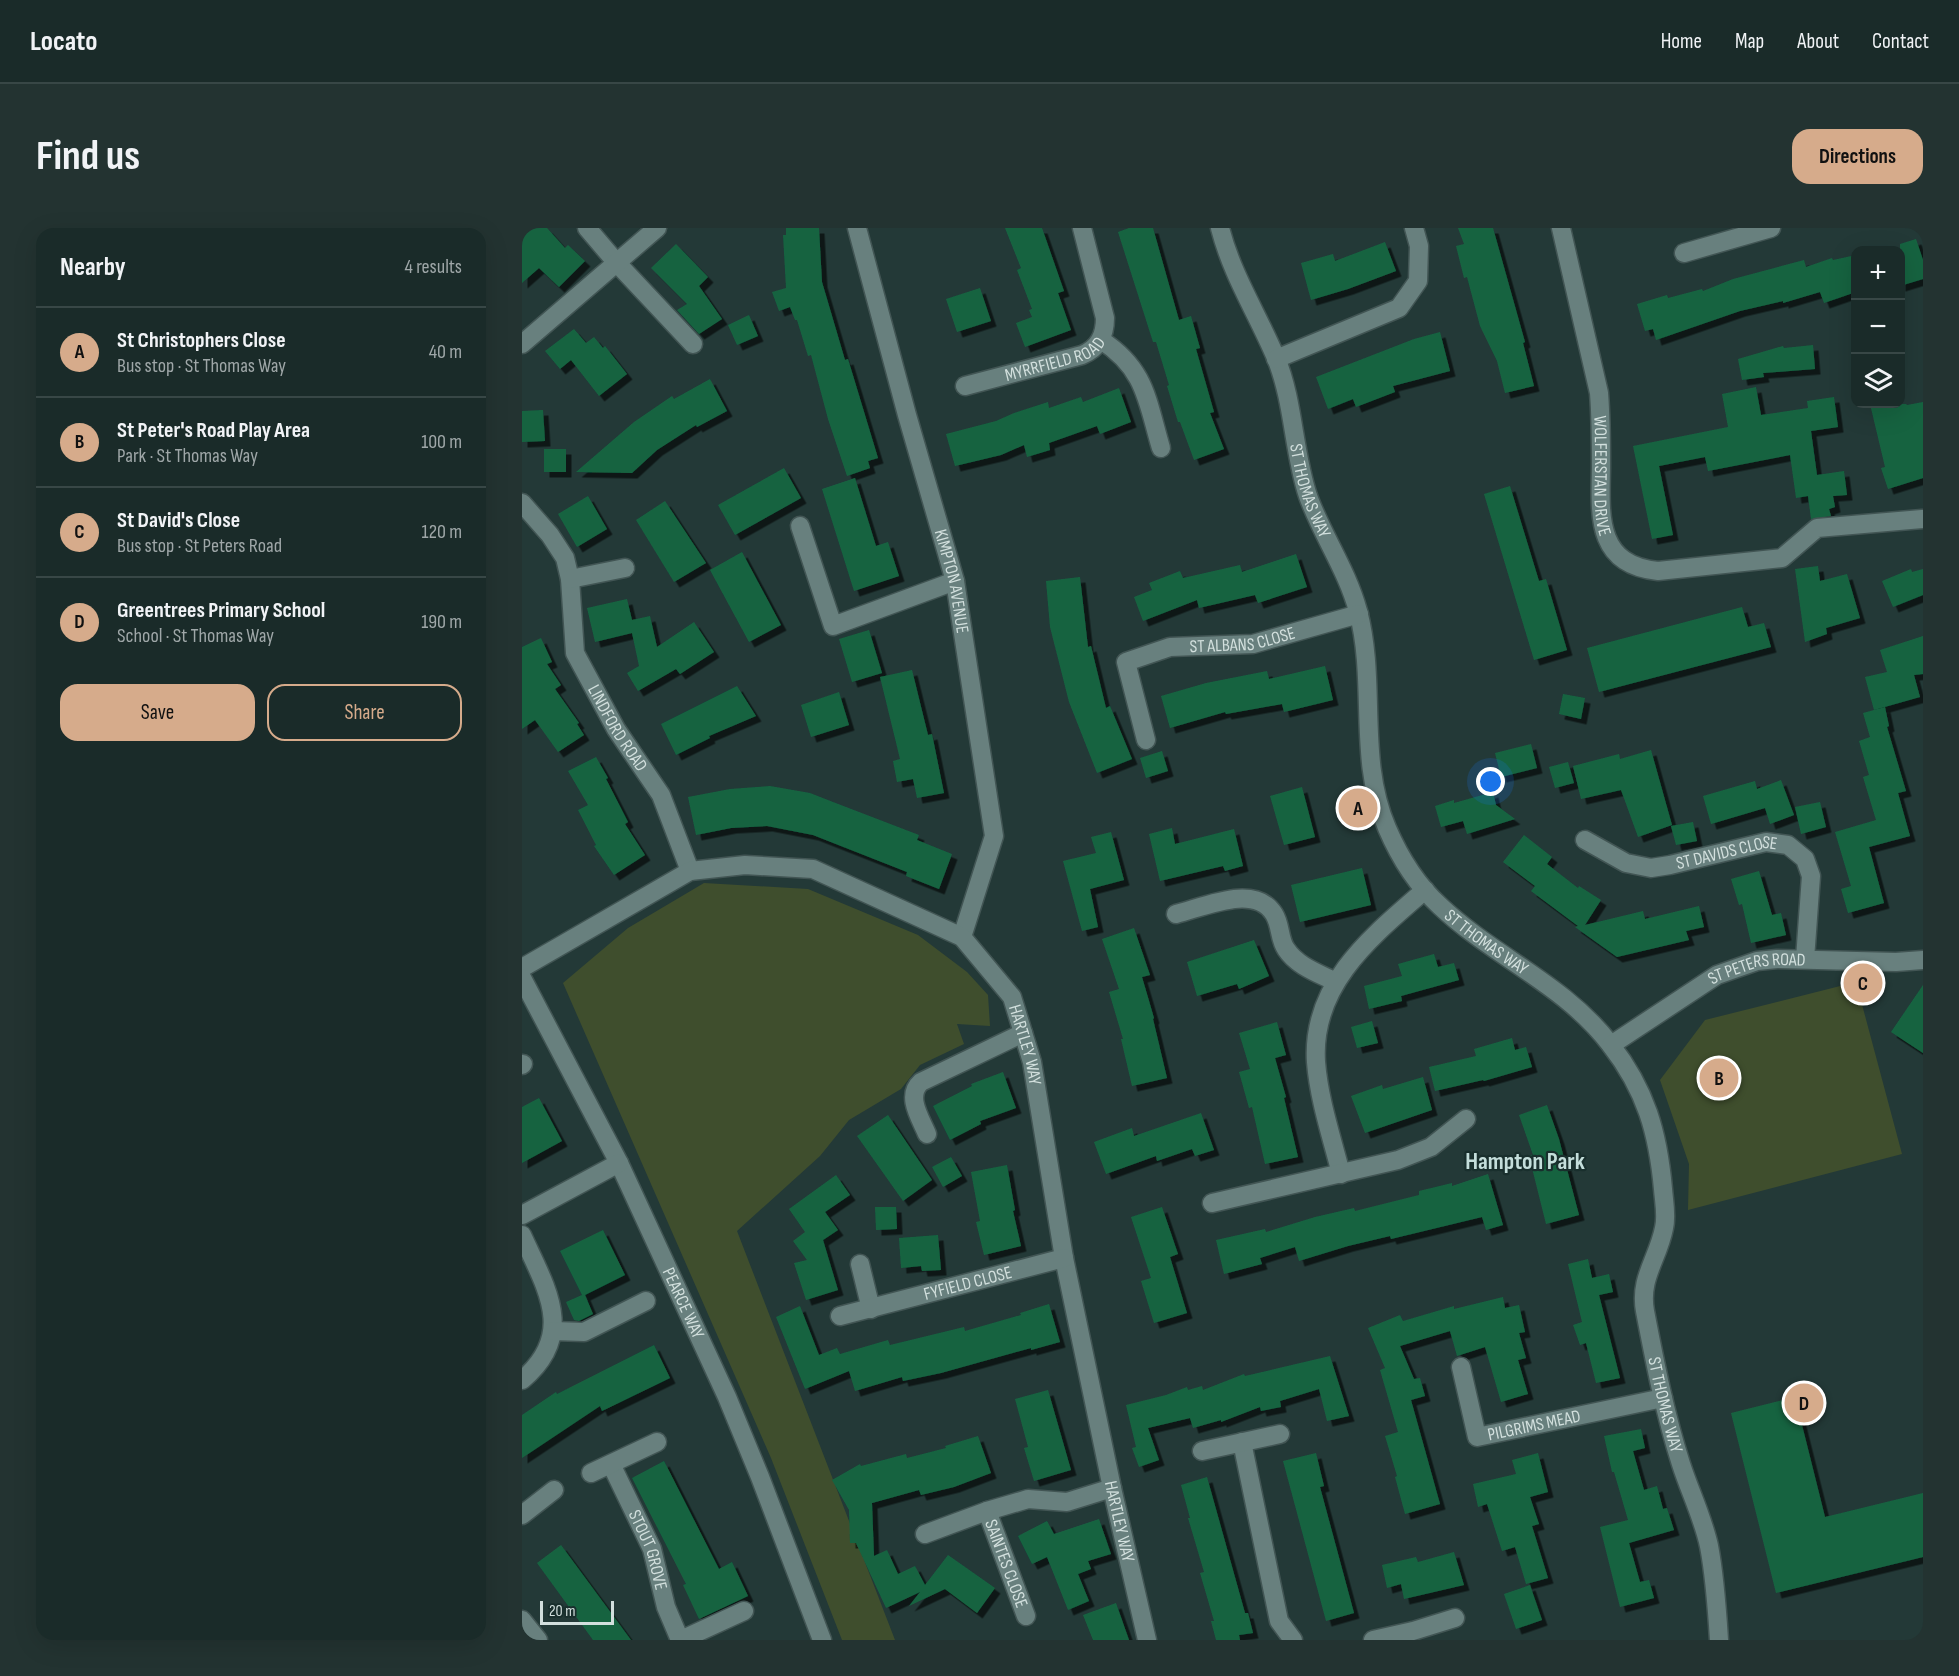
<!DOCTYPE html>
<meta charset="utf-8">
<style>
:root{--surface:#1a2b29;--page:#233331;--text:#f1f3f6;--muted:#9fa7a8;--line:#384746;--accent:#d6ab8b}
body{margin:0;font-family:"Sofia Sans Condensed",sans-serif;background:var(--page);color:var(--text)}
.controls{position:absolute;right:18px;top:18px;display:grid;overflow:hidden;border-radius:12px;box-shadow:0 6px 24px #0002}
.controls button{width:54px;height:54px;display:grid;place-items:center;padding:0;border:0;border-bottom:2px solid var(--line);background:var(--surface);color:var(--text);font:30px sans-serif}
.scale{position:absolute;left:18px;bottom:15px;width:74px;box-sizing:border-box;padding-left:6px;border:3px solid #d2dfdd;border-top:0;font-size:16px;line-height:21px;white-space:nowrap;color:#d2dfdd;-webkit-text-stroke:4px #192f2d;paint-order:stroke}
.you{position:absolute;left:969px;top:554px;width:21px;height:21px;margin:-15px;border:4px solid #fff;border-radius:50%;background:#1a73e8;box-shadow:0 0 0 9px #1a73e833}
.badge{display:grid;place-items:center;width:39px;height:39px;border-radius:50%;background:var(--accent);color:#111;font-size:20px;font-weight:700}
.pin{position:absolute;translate:-50% -50%;border:3px solid #fff;box-shadow:0 2px 6px #0006}
.list{margin:0;padding:0;list-style:none}
h2{display:flex;justify-content:space-between;align-items:center;height:78px;margin:0;padding:0 24px;font-size:26px}
h2 small{font-size:20px;font-weight:400;color:var(--muted)}
.list li{display:grid;grid-template-columns:39px 1fr auto;gap:18px;align-items:center;box-sizing:border-box;height:90px;padding:0 24px;border-top:2px solid var(--line)}
.list b{display:block;font-size:22px;white-space:nowrap}
.list p{margin:0;font-size:20px;white-space:nowrap;color:var(--muted)}
.list em{font-size:20px;font-style:normal;color:var(--muted)}
.actions{display:flex;gap:12px;padding:18px 24px}
.actions a{flex:1;padding:14px 0;border:2px solid var(--accent);border-radius:18px;text-align:center;font-size:21px;color:var(--accent)}
.actions .main{background:var(--accent);color:#111}
.icon{flex:none;width:33px;height:33px;fill:none;stroke:currentColor;stroke-width:2;stroke-linecap:round;stroke-linejoin:round}
.map{position:relative;flex:none;width:1401px;height:1412px;overflow:hidden;border-radius:18px}
header{display:flex;align-items:center;gap:36px;box-sizing:border-box;height:84px;padding:0 30px;background:var(--surface);border-bottom:2px solid var(--line)}
header strong{font-size:28px}
nav{display:flex;gap:33px;margin-inline-start:auto;font-size:21px}
.intro{display:flex;align-items:center;justify-content:space-between;box-sizing:border-box;height:144px;padding:0 36px}
h1{margin:0;font-size:42px}
.button{padding:15px 27px;border-radius:18px;background:var(--accent);color:#111;font-size:21px;font-weight:700}
main{display:flex;gap:36px;padding:0 36px}
aside{flex:1;background:var(--surface);border-radius:18px;box-shadow:0 6px 24px #0002}
.map>svg:first-child{display:block}
</style>
<header>
<strong>Locato</strong>
<nav><a>Home</a><a>Map</a><a>About</a><a>Contact</a></nav>
</header>
<div class="intro"><h1>Find us</h1><a class="button">Directions</a></div>
<main>
<aside>
<h2>Nearby<small>4 results</small></h2>
<ul class="list">
<li><span class="badge">A</span><div><b>St Christophers Close</b><p>Bus stop · St Thomas Way</p></div><em>40 m</em></li>
<li><span class="badge">B</span><div><b>St Peter's Road Play Area</b><p>Park · St Thomas Way</p></div><em>100 m</em></li>
<li><span class="badge">C</span><div><b>St David's Close</b><p>Bus stop · St Peters Road</p></div><em>120 m</em></li>
<li><span class="badge">D</span><div><b>Greentrees Primary School</b><p>School · St Thomas Way</p></div><em>190 m</em></li>
</ul>
<div class="actions"><a class="main">Save</a><a>Share</a></div>
</aside>
<div class="map">
<svg width="1401" height="1412" viewBox="0 0 1401 1412">
<defs>
<filter id="shadow"><feDropShadow dx="5.5" dy="5.5" stdDeviation="0" flood-color="#0009"/></filter>
</defs>
<rect width="100%" height="100%" fill="#233937"/>
<!-- green -->
<g fill="#3f4e2d">
<path d="M182,655L286,661L396,707L445,744L466,767L468,798L435,796L442,816L398,837L379,861L327,892L298,928L215,1003L373,1412H320L249,1230L41,755L106,700Z"/>
<path d="M1334,754L1380,926L1166,982L1167,936L1138,852L1183,792Z"/>
</g>
<!-- building -->
<g fill="#156441" filter="url(#shadow)">
<path d="M0,0H25L43,20L46,17L63,33L37,59L17,40L0,55Z"/>
<path d="M264,0H297L300,54L323,132L326,131L356,230L346,233L348,240L325,248L306,191L289,127L286,128L275,92H273L268,79L257,83L250,64L264,60L261,7H264Z"/>
<path d="M483,0H520L542,63L536,65L549,102L503,119L494,95L510,89L507,82L510,81L495,42L499,40Z"/>
<path d="M607,0H631L657,92L669,88L678,120L674,121L692,184L688,185L702,221L672,232L658,194H656L645,158L647,157L634,114H631L596,4Z"/>
<path d="M936,0H971L1003,114L1001,115L1012,158L983,165L975,133L958,98L945,49L942,50L934,18L942,16Z"/>
<path d="M1394,11L1401,32V51L1378,58V16Z"/>
<path d="M863,14L874,43L826,61L789,72L779,35L811,26L813,33Z"/>
<path d="M154,16L186,49L177,58L200,91L177,106L155,82L165,76L129,40Z"/>
<path d="M1334,27V64L1302,75L1298,64L1261,75V73L1218,83L1134,112L1131,101L1123,103L1115,76L1145,67L1146,70L1180,61L1181,63L1211,51L1282,32L1284,39L1310,30L1311,32Z"/>
<path d="M458,60L469,93L435,104L424,71Z"/>
<path d="M227,87L236,108L215,117L206,97Z"/>
<path d="M52,101L64,115L72,109L81,120L83,118L105,146L77,168L49,132L38,141L23,123Z"/>
<path d="M918,104L928,143L871,158L873,164L834,179L831,171L806,181L794,149L892,111Z"/>
<path d="M1291,117L1293,141L1241,145L1242,149L1220,152L1216,131L1261,118L1262,120Z"/>
<path d="M188,151L205,183L175,199L174,197L135,222L110,245L54,244L112,194L150,168L152,171Z"/>
<path d="M1234,159L1239,187L1286,180L1285,173L1312,169L1316,199L1289,203L1295,247L1322,243L1325,267L1311,268L1313,279L1307,281L1309,288L1289,291L1286,268L1274,270L1268,227L1186,243L1183,229L1137,238L1151,307L1130,311L1111,218L1206,199L1200,166Z"/>
<path d="M597,160L609,194L578,206L575,198L527,215L528,222L505,229L502,217L479,227L433,238L424,206L474,193L492,185L526,174L527,180L559,169L561,174Z"/>
<path d="M1401,174V250L1366,261L1359,240L1363,239L1348,176H1384L1385,177Z"/>
<path d="M21,182L23,213L0,214V183Z"/>
<rect x="22" y="221" width="22" height="23"/>
<path d="M262,240L279,270L213,307L196,277Z"/>
<path d="M333,250L354,318L366,314L377,348L332,363L300,261Z"/>
<path d="M988,258L1017,353L1024,351L1045,422L1012,432L962,266Z"/>
<path d="M66,268L85,301L55,319L36,286Z"/>
<path d="M143,273L184,335L152,354L114,292Z"/>
<path d="M220,324L259,397L227,414L188,342Z"/>
<path d="M774,326L785,359L736,375L733,367L677,380L675,372L621,393L612,369L630,362L627,355L658,343L661,350L718,337L720,344Z"/>
<path d="M1296,338L1298,353L1325,346L1338,390L1304,400L1305,406L1283,414L1273,341Z"/>
<path d="M1389,341L1390,344L1401,341V367L1371,379L1360,353Z"/>
<path d="M558,349L566,419L569,418L584,480L588,478L610,531L575,545L547,474L528,399L524,353Z"/>
<path d="M105,371L110,392L128,388L135,419L172,394L192,424L158,446L154,441L116,463L105,445L117,438L110,405L73,414L65,380Z"/>
<path d="M1220,379L1226,399L1242,395L1249,419L1077,464L1065,420Z"/>
<path d="M347,402L360,445L330,454L317,411Z"/>
<path d="M1401,408V446L1392,447L1398,469L1352,482L1343,449L1365,444L1358,422Z"/>
<path d="M19,410L30,434L25,436L39,457L33,461L57,495L55,496L62,507L36,524L13,492L0,501V419Z"/>
<path d="M803,438L811,472L762,484L760,476L704,486L703,484L648,500L639,468L684,455L745,443L747,451Z"/>
<path d="M390,442L406,507L410,506L422,565L395,570L391,551L375,554L371,533L378,531L358,449Z"/>
<path d="M215,458L234,488L187,508L188,510L154,527L139,496Z"/>
<path d="M317,464L327,497L289,509L279,477Z"/>
<path d="M1041,466L1063,470L1059,491L1037,486Z"/>
<path d="M1363,479L1367,498L1365,499L1384,563L1376,565L1388,608L1347,619L1362,675L1326,685L1319,661L1329,658L1313,604L1354,592L1341,549L1347,547L1337,513L1348,509L1341,485Z"/>
<path d="M1009,516L1015,540L979,549L973,525Z"/>
<path d="M1129,522L1150,597L1116,609L1099,562L1059,571L1051,538L1097,526L1098,531Z"/>
<path d="M640,523L646,543L624,550L618,530Z"/>
<path d="M74,529L86,550L84,551L106,594L103,596L123,627L92,647L72,618L74,617L56,582L66,577L46,543Z"/>
<path d="M1046,534L1052,555L1033,560L1027,539Z"/>
<path d="M1259,552L1272,587L1248,596L1243,580L1189,596L1181,568L1233,553L1235,561Z"/>
<path d="M248,558L288,565L311,574L397,607L395,612L430,626L417,661L384,648L385,644L291,607L245,598L209,600L174,607L166,569L208,561Z"/>
<path d="M780,559L793,609L762,617L748,568Z"/>
<path d="M971,564L974,577L993,591L945,606L941,593L919,599L913,578L932,572V575Z"/>
<path d="M1298,574L1304,599L1279,606L1273,579Z"/>
<path d="M1171,594L1175,613L1154,617L1149,598Z"/>
<path d="M650,600L653,616L712,601L721,638L703,643L701,638L638,653L627,606Z"/>
<path d="M589,604L602,652L568,661L576,699L560,703L541,633L574,625L569,609Z"/>
<path d="M1002,607L1030,629L1025,636L1056,660L1057,658L1079,672L1063,697L1121,683L1123,691L1177,678L1182,699L1164,703L1167,712L1095,729L1053,699L1056,698L1009,663L1013,658L981,634Z"/>
<path d="M840,640L849,677L778,694L769,657Z"/>
<path d="M1237,643L1250,687L1259,685L1264,707L1229,715L1220,676L1217,677L1209,651Z"/>
<path d="M612,700L628,747L620,749L632,790L631,791L645,850L610,858L599,811H601L587,764L597,761L580,711Z"/>
<path d="M732,712L747,748L717,761L715,756L675,768L665,734Z"/>
<path d="M912,726L916,739L932,735L937,752L879,768L880,773L847,781L842,758L880,748L876,736Z"/>
<path d="M1401,757V825L1369,804Z"/>
<path d="M850,793L856,815L835,820L829,799Z"/>
<path d="M755,794L764,827L753,830L764,869L762,870L776,929L743,936L730,879L727,880L717,844L728,841L717,805Z"/>
<path d="M990,810L993,822L1004,819L1010,839L962,853L961,852L913,863L907,839L954,828L952,821Z"/>
<path d="M481,844L494,880L458,893L459,896L428,912L411,878L450,858L449,856Z"/>
<path d="M901,849L910,882L843,905L829,868L860,857L861,861Z"/>
<path d="M17,870L40,913L0,935V879Z"/>
<path d="M1025,877L1037,911L1057,987L1024,996L1007,928L1011,927L997,887Z"/>
<path d="M679,885L692,922L673,928L670,921L635,933L634,928L584,946L572,914L610,900L612,908Z"/>
<path d="M366,887L410,952L381,973L335,908Z"/>
<path d="M429,929L440,948L421,959L410,939Z"/>
<path d="M485,937L493,982L491,983L499,1018L462,1027L454,994L458,993L449,944Z"/>
<path d="M966,946L981,997L964,1002L960,989L869,1011L868,1008L826,1018L777,1033L773,1019L738,1030L740,1036L702,1046L694,1012L743,1001L744,1004L793,989L832,980L833,983L897,967V963L930,955V958Z"/>
<path d="M314,947L328,967L303,984L316,1002L301,1012L316,1062L284,1072L272,1035L285,1032L271,1013L283,1004L267,981Z"/>
<path d="M353,979H374L375,1001L354,1002Z"/>
<path d="M640,979L656,1026L648,1029L665,1085L632,1095L619,1053L629,1050L609,989Z"/>
<path d="M81,1002L103,1047L63,1067L71,1086L57,1093L52,1092L44,1074L60,1067L38,1023Z"/>
<path d="M416,1007L419,1042L400,1043L399,1038L379,1040L377,1010Z"/>
<path d="M1066,1031L1070,1050L1087,1046L1091,1064L1077,1067L1098,1150L1074,1155L1064,1115L1058,1117L1051,1097L1060,1094L1046,1036Z"/>
<path d="M981,1069L983,1080L997,1077L1003,1104L997,1105L1004,1130L996,1132L1006,1166L979,1174L963,1119L935,1128L928,1103L878,1118L892,1151L898,1150L903,1168L889,1172L918,1276L883,1286L873,1249L875,1248L863,1208L876,1204L858,1142L863,1140L846,1100L878,1087L881,1093L932,1078V1081Z"/>
<path d="M527,1076L538,1114L509,1122V1120L419,1145L381,1153L380,1149L333,1163L327,1143L283,1161L254,1089L278,1078L297,1127L315,1120L318,1126L366,1112L368,1117L442,1099L443,1103L499,1087L498,1085Z"/>
<path d="M132,1117L148,1150L80,1183L78,1178L0,1230V1187L34,1164L35,1166Z"/>
<path d="M808,1128L827,1188L805,1193L797,1161L758,1173L759,1179L739,1183L738,1179L699,1194V1192L671,1200L668,1190L626,1200L637,1232L617,1239L610,1220L614,1219L604,1177L644,1167L665,1159L666,1162L680,1158L681,1162L722,1146L723,1148Z"/>
<path d="M526,1162L549,1242L512,1253L502,1220L506,1219L493,1171Z"/>
<path d="M1273,1169L1303,1289L1401,1265V1329L1254,1365L1209,1185Z"/>
<path d="M1119,1201L1123,1220L1111,1223L1122,1262L1135,1258L1141,1281L1145,1280L1152,1302L1107,1315L1118,1354L1127,1352L1132,1370L1098,1379L1078,1299L1106,1292L1092,1244H1090L1082,1208Z"/>
<path d="M456,1208L469,1245L432,1259L399,1267L397,1262L350,1275L352,1328L365,1322L376,1346L393,1338L403,1357L426,1327L473,1360L455,1385L423,1361L387,1378L398,1364L364,1380L334,1315H328L327,1282L310,1252L338,1236L339,1238L384,1226L385,1230L424,1220L423,1218Z"/>
<path d="M794,1225L802,1258L798,1259L832,1385L804,1393L761,1233Z"/>
<path d="M1016,1225L1026,1264L1008,1269L1017,1296L1010,1298L1026,1350L1004,1356L993,1319L980,1323L965,1276L956,1279L951,1256L994,1246L990,1232Z"/>
<path d="M142,1233L197,1341L210,1334L226,1368L177,1391L161,1357L164,1356L110,1250Z"/>
<path d="M685,1249L723,1385H726L731,1405L717,1407L718,1412H694L689,1393H692L678,1345L682,1344L666,1290H668L659,1257Z"/>
<path d="M577,1291L589,1326L566,1333L569,1341L556,1346L567,1373L546,1382L525,1329L510,1336L496,1308L525,1293L532,1306Z"/>
<path d="M39,1317L109,1412H71L15,1335Z"/>
<path d="M932,1324L942,1357L882,1371L879,1356L865,1360L860,1337L894,1329L896,1334Z"/>
<path d="M1008,1357L1020,1392L994,1401L982,1366Z"/>
<path d="M594,1375L607,1412H571L561,1387Z"/>
</g>
<g fill="none" stroke-linecap="round" stroke-linejoin="round">
<defs>
<g id="minor">
<path d="M65,0L94,34L171,116"/>
<path id="s1" d="M335,0L385,187L433,353L472,608L440,709"/>
<path id="s2" d="M698,0C710,47 735,85 754,130C772,174 771,223 786,268C800,307 825,342 836,383C855,454 835,531 865,600C877,628 895,657 918,678C972,729 1042,756 1088,816C1124,862 1136,905 1141,961C1142,974 1145,988 1142,1000C1136,1031 1117,1050 1123,1083C1133,1135 1143,1186 1159,1236C1168,1264 1181,1290 1187,1318C1193,1349 1195,1381 1197,1412"/>
<path id="s3" d="M1039,0L1077,165C1079,190 1079,215 1079,240C1078,288 1074,337 1136,343L1260,330L1295,300L1400,291"/>
<path d="M1162,25L1249,0"/>
<path d="M579,112C624,141 625,173 639,220"/>
<path d="M0,116L135,0"/>
<path d="M754,131L877,80L896,53L897,18L892,0"/>
<path id="s4" d="M443,158L560,127C577,120 583,107 583,90L560,0"/>
<path id="s5" d="M0,275L28,307L43,330L48,351L53,425L94,501L139,567L168,643"/>
<path d="M278,298L311,398L433,353"/>
<path d="M48,351L103,340"/>
<path id="s6" d="M624,512L604,434L648,419L731,416L837,386"/>
<path id="s7" d="M1063,612L1104,635L1129,640L1148,637L1244,614L1266,617L1283,631L1289,648L1283,731"/>
<path d="M654,686C682,679 733,655 752,686C759,697 757,711 764,721C775,738 796,745 814,754"/>
<path id="s8" d="M0,740L168,643L223,637L291,641L440,709L490,769L510,834L542,1030L590,1260L625,1412"/>
<path id="s9" d="M0,750L97,935L205,1169L238,1249L300,1412"/>
<path id="s10" d="M1089,817L1195,747L1235,733L1255,731L1374,734L1401,732"/>
<path d="M0,837L1,836"/>
<path d="M405,906C399,891 383,868 399,854L501,805"/>
<path d="M819,946C810,910 797,872 794,834C789,756 850,708 903,662"/>
<path d="M690,975L876,932L909,919L944,891"/>
<path d="M0,987L97,935"/>
<path d="M0,1007C24,1060 55,1106 0,1152"/>
<path d="M338,1036L349,1081"/>
<path id="s11" d="M318,1088L542,1030"/>
<path d="M31,1103L62,1104L124,1073"/>
<path id="s12" d="M939,1139L955,1209L1141,1170"/>
<path d="M720,1214L757,1393L771,1412"/>
<path d="M680,1223L758,1206"/>
<path id="s13" d="M89,1236L130,1321L144,1379L158,1412"/>
<path d="M69,1245L135,1214"/>
<path id="s14" d="M465,1283L504,1388"/>
<path d="M0,1287L32,1262"/>
<path d="M403,1306L465,1283L506,1271L545,1274L590,1260"/>
<path d="M0,1392L16,1412"/>
<path d="M159,1412L222,1383"/>
<path d="M851,1412L891,1403L933,1390"/>
</g>
</defs>
<!-- minor casing -->
<use href="#minor" stroke="#425554" stroke-width="21"/>
<!-- minor -->
<use href="#minor" stroke="#68807e" stroke-width="18"/>
</g>
<g text-anchor="middle" stroke-width="4.5" stroke-linejoin="round" paint-order="stroke">
<!-- street labels -->
<g font-size="18" fill="#d2dfdd" stroke="#192f2d">
<text dy="6" stroke="none"><textPath href="#s4" startOffset="94">MYRRFIELD ROAD</textPath></text>
<text dy="6" stroke="none"><textPath href="#s3" startOffset="252">WOLFERSTAN DRIVE</textPath></text>
<text dy="6" stroke="none"><textPath href="#s2" startOffset="279">ST THOMAS WAY</textPath></text>
<text dy="6" stroke="none"><textPath href="#s1" startOffset="366">KIMPTON AVENUE</textPath></text>
<text dy="6" stroke="none"><textPath href="#s6" startOffset="200">ST ALBANS CLOSE</textPath></text>
<text dy="6" stroke="none"><textPath href="#s5" startOffset="252">LINDFORD ROAD</textPath></text>
<text dy="6" stroke="none"><textPath href="#s7" startOffset="150">ST DAVIDS CLOSE</textPath></text>
<text dy="6" stroke="none"><textPath href="#s2" startOffset="783">ST THOMAS WAY</textPath></text>
<text dy="6" stroke="none"><textPath href="#s10" startOffset="168">ST PETERS ROAD</textPath></text>
<text dy="6" stroke="none"><textPath href="#s8" startOffset="609">HARTLEY WAY</textPath></text>
<text dy="6" stroke="none"><textPath href="#s11" startOffset="132">FYFIELD CLOSE</textPath></text>
<text dy="6" stroke="none"><textPath href="#s9" startOffset="363">PEARCE WAY</textPath></text>
<text dy="6" stroke="none"><textPath href="#s2" startOffset="1322">ST THOMAS WAY</textPath></text>
<text dy="6" stroke="none"><textPath href="#s12" startOffset="130">PILGRIMS MEAD</textPath></text>
<text dy="6" stroke="none"><textPath href="#s8" startOffset="1095">HARTLEY WAY</textPath></text>
<text dy="6" stroke="none"><textPath href="#s13" startOffset="94">STOUT GROVE</textPath></text>
<text dy="6" stroke="none"><textPath href="#s14" startOffset="56">SAINTES CLOSE</textPath></text>
</g>
<!-- district labels -->
<g font-size="24" font-weight="bold" fill="#c4dedb" stroke="#192f2d">
<text x="1003" y="941">Hampton Park</text>
</g>
</g>
</svg>
<div class="controls">
<button>+</button>
<button>−</button>
<button><svg class="icon" aria-label="layers" viewBox="0 0 24 24"><path d="M12 4l9 5-9 5-9-5zM3 14l9 5 9-5"/></svg></button>
</div>
<div class="scale">20 m</div>
<div class="you"></div>
<div class="pin badge" style="left:836px;top:580px">A</div>
<div class="pin badge" style="left:1197px;top:850px">B</div>
<div class="pin badge" style="left:1341px;top:755px">C</div>
<div class="pin badge" style="left:1282px;top:1175px">D</div>
</div>
</main>
